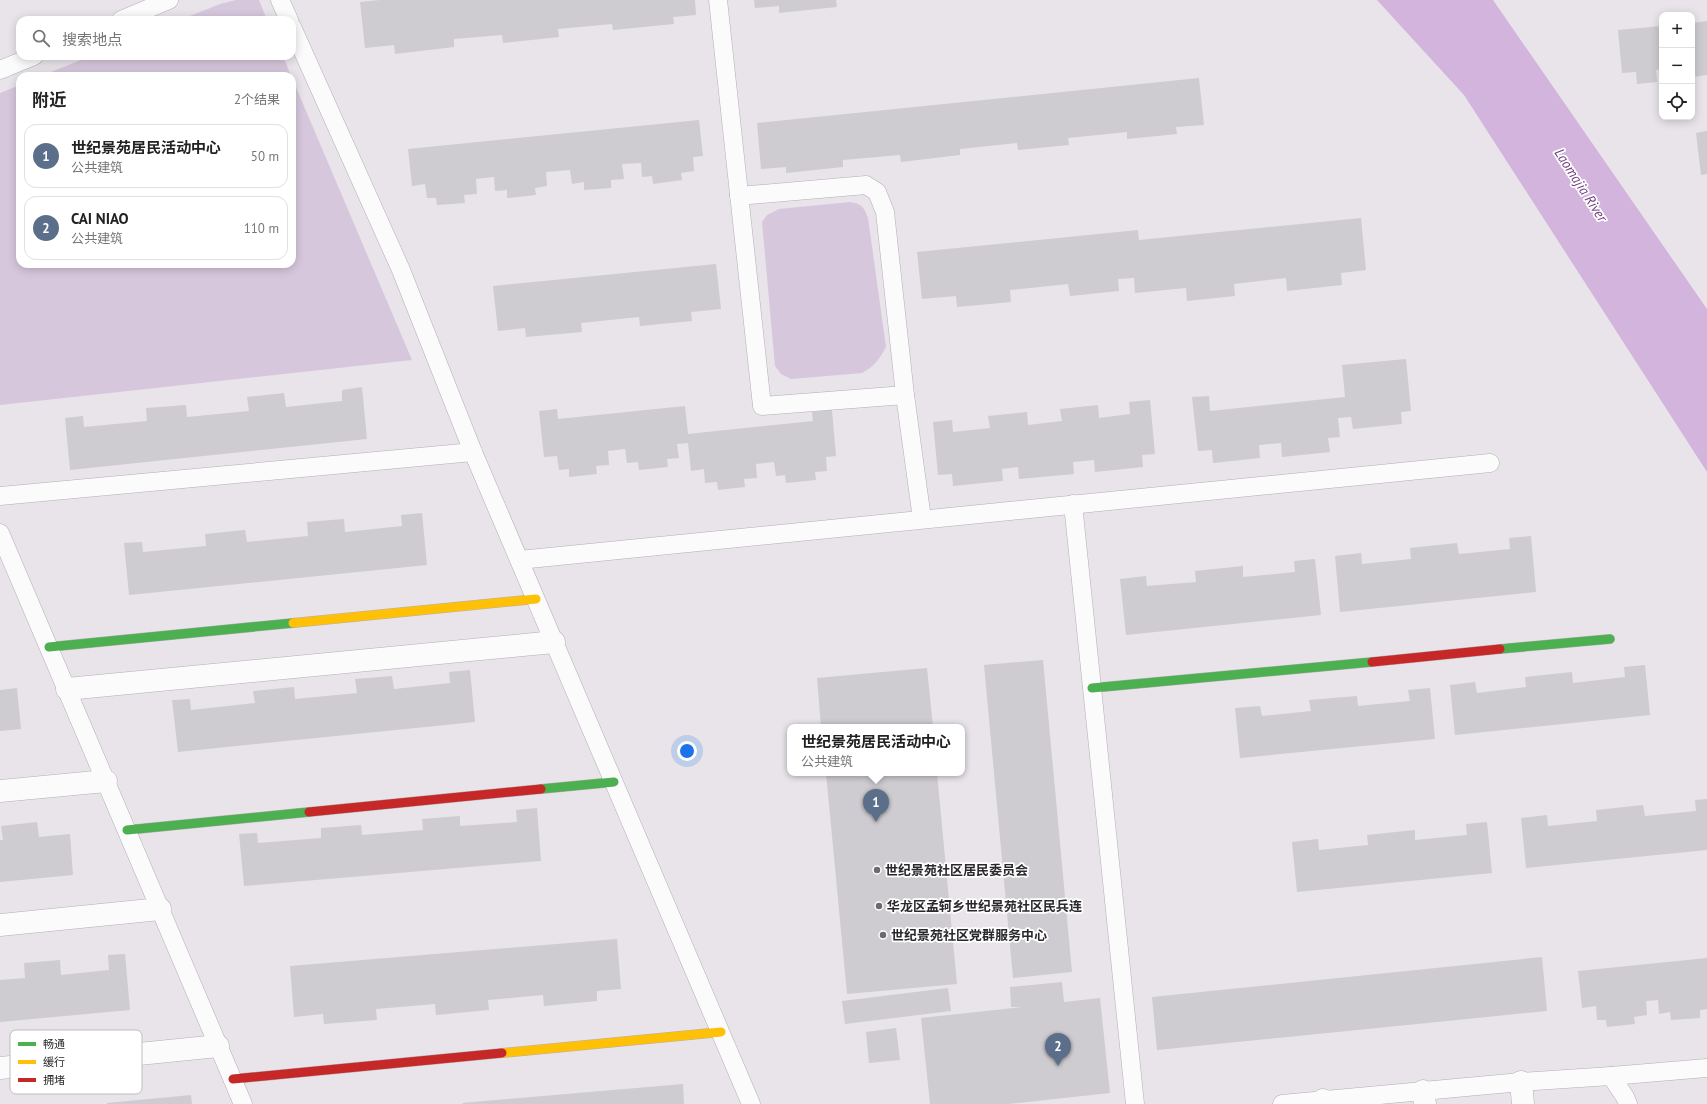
<!DOCTYPE html>
<html lang="zh">
<meta charset="utf-8">
<style>
:root{--surface:#fff;--page:#f2f2f2;--text:#222;--muted:#767676;--line:#e0e0e0;--accent:#7c3aed}
body{margin:0;font-family:"PT Sans","Noto Sans SC",sans-serif;background:var(--page);color:var(--text)}
.controls{position:absolute;right:12px;top:12px;display:grid;overflow:hidden;border-radius:8px;box-shadow:0 2px 10px #0003}
.controls button{width:36px;height:36px;display:grid;place-items:center;padding:0;border:0;border-bottom:1px solid var(--line);background:var(--surface);color:var(--text);font:20px sans-serif}
.you{position:absolute;left:687px;top:751px;width:14px;height:14px;margin:-10px;border:3px solid #fff;border-radius:50%;background:#1a73e8;box-shadow:0 0 0 6px #1a73e833}
.badge{display:grid;place-items:center;width:26px;height:26px;border-radius:50%;background:var(--accent);color:#fff;font-size:13px;font-weight:700}
.pin{position:absolute;translate:-50% -33px;filter:drop-shadow(0 1px 2px #0008)}
.pin::after{content:'';position:absolute;top:21px;width:14px;height:12px;background:inherit;clip-path:polygon(0 0,100% 0,50% 100%)}
.popup{position:absolute;left:787px;top:724px;width:178px;height:52px;box-sizing:border-box;display:grid;place-content:center;border-radius:8px;background:var(--surface);filter:drop-shadow(0 1px 3px #0005);font-size:13px;white-space:nowrap;color:var(--muted)}
.popup b{font-size:15px;color:var(--text)}
.popup::after{content:'';position:absolute;left:50%;top:100%;margin-left:-8px;border:8px solid transparent;border-top-color:var(--surface)}
.list{margin:0;padding:0;list-style:none}
h2{display:flex;justify-content:space-between;align-items:center;height:52px;margin:0;padding:0 16px;font-size:17px}
h2 small{font-size:13px;font-weight:400;color:var(--muted)}
.list li{display:grid;grid-template-columns:26px 1fr auto;gap:12px;align-items:center;box-sizing:border-box;height:64px;margin:0 8px 8px;padding:0 8px;border:1px solid var(--line);border-radius:12px}
.list b{display:block;font-size:15px;white-space:nowrap}
.list p{margin:0;font-size:13px;white-space:nowrap;color:var(--muted)}
.list em{font-size:13px;font-style:normal;color:var(--muted)}
.icon{flex:none;width:22px;height:22px;fill:none;stroke:currentColor;stroke-width:2;stroke-linecap:round;stroke-linejoin:round}
.map{position:relative;flex:none;width:1707px;height:1104px;overflow:hidden}
.search{position:absolute;background:var(--surface);box-shadow:0 2px 10px #0003;left:16px;top:16px;width:280px;height:44px;display:flex;align-items:center;gap:10px;box-sizing:border-box;padding:0 14px;border-radius:12px;color:var(--muted);font-size:15px}
.panel{position:absolute;background:var(--surface);box-shadow:0 2px 10px #0003;left:16px;top:72px;width:280px;height:196px;border-radius:12px}
.map>svg:first-child{display:block}
</style>
<div class="map">
<svg width="1707" height="1104" viewBox="0 0 1707 1104">
<rect width="100%" height="100%" fill="#e8e4ea"/>
<!-- green -->
<g fill="#d7c7dd">
<path d="M236,0H259L267,20H180L220,4Z"/>
<path d="M91,56H283L291,76H41Z"/>
<path d="M292,78L412,360L0,405V93L20,85V264H292Z"/>
<path d="M850,202C862,204 864,207 868,218L886,347C879,359 875,366 862,373L791,379L781,374L775,366L762,222L767,215L779,209Z"/>
</g>
<!-- water -->
<path fill="#d2b4dd" d="M1377,0H1493L1707,309V472L1464,95Z"/>
<!-- building -->
<g fill="#ceccd0">
<path d="M380,0H695L696,15L673,17L674,24L613,30L612,24L558,29L559,37L503,43L502,35L454,39V47L395,54L394,45L365,48L360,2Z"/>
<path d="M754,0H836L837,7L779,13V6L755,8Z"/>
<path d="M1707,21V75L1692,77V23Z"/>
<path d="M1662,26V69L1656,70L1657,82L1637,84L1636,72L1622,73L1618,30Z"/>
<path d="M1199,78L1204,125L1176,127L1177,134L1127,139V132L1068,138L1069,145L1018,150L1017,143L960,149V155L901,162L900,155L843,160V167L786,173V167L761,169L757,123Z"/>
<path d="M699,120L703,156L693,157L694,171L681,173L682,180L653,184L652,176L642,177L641,163L622,164L624,179L611,180V188L584,190V182L572,184L570,170L546,172L547,186L535,188L536,195L507,198V190L495,191L494,177L476,179L477,194L464,195L465,203L437,205L436,198H427L425,184L412,186L408,149Z"/>
<path d="M1707,131V174L1701,175L1696,133Z"/>
<path d="M1361,218L1366,270L1341,273L1342,285L1287,291L1286,278L1234,284L1235,296L1187,301L1186,288L1135,293L1134,278L1118,279L1119,291L1070,296L1068,284L1010,290L1011,302L957,307L956,296L922,299L917,252L1138,230L1139,240Z"/>
<path d="M716,264L721,309L691,312L692,321L640,326L639,317L581,323L582,332L526,337L525,328L498,331L493,286Z"/>
<path d="M1406,359L1411,411L1401,412L1402,424L1353,429L1351,417L1338,418L1340,437L1328,438L1330,452L1282,457L1281,443L1259,445L1260,458L1213,463L1212,450L1198,451L1192,397L1209,396L1210,411L1345,397L1342,365Z"/>
<path d="M362,387L367,439L70,470L65,418L83,416L84,427L147,421L146,408L186,405L187,417L249,411L247,397L284,393L286,407L342,401V390Z"/>
<path d="M1150,400L1155,454L1142,455L1143,467L1095,472L1094,460L1073,462L1074,474L1019,479L1018,467L1002,469L1003,481L953,486L952,474L938,475L933,422L952,420L953,432L990,428L988,416L1027,412L1028,425L1062,421L1060,409L1098,405L1099,418L1130,414L1129,402Z"/>
<path d="M685,406L688,434L813,421L812,412L832,410L836,456L826,457L827,471L815,472L816,480L786,483L785,475L776,476L774,462L756,464L757,478L744,479L745,487L718,490L717,482L705,483L704,469L691,471L688,443L677,444L679,458L667,459L668,467L639,470L638,462L627,463L625,449L608,451L609,465L596,466L597,474L569,477V469L559,470L557,456L544,457L539,411L557,409L558,419Z"/>
<path d="M422,513L427,565L129,595L124,543L142,542L143,552L206,546L205,534L245,530L247,542L308,536L307,522L344,519L345,532L402,526L401,515Z"/>
<path d="M1531,536L1536,592L1340,612L1335,556L1361,553L1362,564L1411,559L1410,548L1457,543L1459,554L1510,549L1509,538Z"/>
<path d="M1315,559L1321,615L1126,635L1120,579L1146,576L1147,586L1196,582L1195,571L1243,566V577L1295,572L1294,561Z"/>
<path d="M1043,660L1072,972L1013,978L984,665Z"/>
<path d="M1645,665L1650,715L1455,735L1450,685L1475,682L1477,693L1526,687L1525,677L1572,672L1573,683L1625,677L1624,667Z"/>
<path d="M927,668L933,727H821L817,678Z"/>
<path d="M470,670L475,722L178,752L172,700L190,699L191,710L255,703L253,691L294,687L295,699L357,693L355,679L392,676L394,689L450,683L449,672Z"/>
<path d="M17,688L21,729L0,731V690Z"/>
<path d="M1430,688L1435,739L1240,758L1235,708L1260,706L1262,716L1311,711L1309,700L1357,696L1358,706L1410,701L1408,690Z"/>
<path d="M826,773H937L957,984L847,994Z"/>
<path d="M1707,799V850L1526,868L1521,818L1547,815L1548,826L1597,821L1596,810L1643,805L1645,816L1696,811L1695,800Z"/>
<path d="M537,808L541,861L244,886L239,834L257,833L258,843L321,838V828L361,825L362,835L423,830L422,819L460,816V826L517,822L516,810Z"/>
<path d="M37,822L39,837L70,834L73,875L0,882V840H3L1,826Z"/>
<path d="M1487,822L1492,873L1297,892L1292,842L1318,839L1319,850L1368,845L1367,835L1415,830V840L1467,835L1466,824Z"/>
<path d="M617,939L621,989L597,991V1001L544,1006L543,995L488,1000L489,1010L436,1015L435,1004L376,1009L377,1020L324,1024L323,1014L294,1017L290,966Z"/>
<path d="M125,954L130,1010L0,1022V980L25,978L24,963L60,960L61,975L109,970L108,955Z"/>
<path d="M1542,957L1547,1011L1157,1050L1152,997Z"/>
<path d="M1707,958V1009L1700,1010V1018L1671,1020L1670,1012L1659,1014L1658,1000L1646,1001L1647,1015L1634,1017L1635,1024L1607,1027L1606,1020H1597L1596,1006L1582,1008L1578,971Z"/>
<path d="M1062,982L1064,1002L1100,998L1110,1093L1008,1104H930L921,1018L1022,1007H1011L1010,987Z"/>
<path d="M948,988L951,1011L845,1024L842,1001Z"/>
<path d="M896,1028L900,1060L869,1063L866,1032Z"/>
<path d="M683,1084L684,1104H463L462,1103Z"/>
<path d="M191,1095L192,1104H107V1103Z"/>
</g>
<g fill="none" stroke-linecap="round" stroke-linejoin="round">
<defs>
<g id="lane">
<path d="M280,0L289,20"/>
<path d="M718,0L762,406L905,395"/>
<path d="M121,20L169,0"/>
<path d="M292,27L401,270L473,452L751,1104"/>
<path d="M0,70L34,56"/>
<path d="M739,196L866,185L877,192L885,212L905,395L922,519"/>
<path d="M0,496L473,452"/>
<path d="M1073,504L1135,1104"/>
<path d="M0,533L243,1104"/>
<path d="M519,560L1490,463"/>
<path d="M1611,1076L1625,1097L1628,1104"/>
<path d="M1282,1104L1521,1082L1611,1076L1707,1068"/>
</g>
<g id="street">
<path d="M67,689L554,642"/>
<path d="M0,791L106,781"/>
<path d="M0,925L160,909"/>
<path d="M0,1068L218,1046"/>
<path d="M1521,1082L1523,1104"/>
<path d="M1423,1091L1425,1104"/>
<path d="M1323,1100L1324,1104"/>
</g>
<g id="fast">
<path d="M49,647L293,623"/>
<path d="M1500,649L1610,639"/>
<path d="M1092,688L1372,662"/>
<path d="M541,789L614,782"/>
<path d="M127,830L309,812"/>
</g>
<g id="slow">
<path d="M293,623L536,599"/>
<path d="M502,1053L721,1032"/>
</g>
<g id="jam">
<path d="M1372,662L1500,649"/>
<path d="M309,812L541,789"/>
<path d="M233,1079L502,1053"/>
</g>
</defs>
<!-- lane casing -->
<use href="#lane" stroke="#b2afb3" stroke-width="19"/>
<!-- street casing -->
<use href="#street" stroke="#b2afb3" stroke-width="23"/>
<!-- fast casing -->
<use href="#fast" stroke="#b2afb3" stroke-width="10"/>
<!-- slow casing -->
<use href="#slow" stroke="#b2afb3" stroke-width="10"/>
<!-- jam casing -->
<use href="#jam" stroke="#b2afb3" stroke-width="10"/>
<!-- lane -->
<use href="#lane" stroke="#fcfbfc" stroke-width="18"/>
<!-- street -->
<use href="#street" stroke="#fcfbfc" stroke-width="22"/>
<!-- fast -->
<use href="#fast" stroke="#4caf50" stroke-width="9"/>
<!-- slow -->
<use href="#slow" stroke="#ffc107" stroke-width="9"/>
<!-- jam -->
<use href="#jam" stroke="#c62828" stroke-width="9"/>
</g>
<!-- markers -->
<g fill="#6c6a6e" stroke="#fff" stroke-width="1.5">
<circle cx="877" cy="870" r="4"/>
<circle cx="879" cy="906" r="4"/>
<circle cx="883" cy="935" r="4"/>
</g>
<g text-anchor="middle" stroke-width="3.5" stroke-linejoin="round" paint-order="stroke">
<!-- poi labels -->
<g font-size="13" font-weight="bold" fill="#2a282b" stroke="#fff" text-anchor="start">
<text x="885" y="875">世纪景苑社区居民委员会</text>
<text x="887" y="911">华龙区孟轲乡世纪景苑社区民兵连</text>
<text x="891" y="940">世纪景苑社区党群服务中心</text>
</g>
<!-- water labels -->
<g font-size="14" font-style="italic" fill="#6d3a7e" stroke="#fff">
<text transform="translate(1581 185) rotate(57)" y="5">Laomajia River</text>
</g>
</g>
<!-- legend -->
<rect x="10" y="1030" width="132" height="64" rx="6" fill="#fff" stroke="#bfbebf" stroke-width="1"/>
<rect x="18" y="1042" width="18" height="4" fill="#4caf50"/>
<rect x="18" y="1060" width="18" height="4" fill="#ffc107"/>
<rect x="18" y="1078" width="18" height="4" fill="#c62828"/>
<g font-size="11" fill="#2a282b">
<text x="43" y="1048">畅通</text>
<text x="43" y="1066">缓行</text>
<text x="43" y="1084">拥堵</text>
</g>
</svg>
<div class="controls">
<button>+</button>
<button>−</button>
<button><svg class="icon" aria-label="locate" viewBox="0 0 24 24"><circle cx="12" cy="12" r="6"/><path d="M12 2v4M12 18v4M2 12h4M18 12h4"/></svg></button>
</div>
<div class="you"></div>
<div class="pin badge" style="left:876px;top:822px;background:#5c6f8a">1</div>
<div class="popup"><b>世纪景苑居民活动中心</b>公共建筑</div>
<div class="pin badge" style="left:1058px;top:1066px;background:#5c6f8a">2</div>
<div class="search"><svg class="icon" aria-label="search" viewBox="0 0 24 24"><circle cx="10" cy="10" r="6"/><path d="M15 15l6 6"/></svg>搜索地点</div>
<section class="panel">
<h2>附近<small>2个结果</small></h2>
<ul class="list">
<li><span class="badge" style="background:#5c6f8a">1</span><div><b>世纪景苑居民活动中心</b><p>公共建筑</p></div><em>50 m</em></li>
<li><span class="badge" style="background:#5c6f8a">2</span><div><b>CAI NIAO</b><p>公共建筑</p></div><em>110 m</em></li>
</ul>
</section>
</div>
